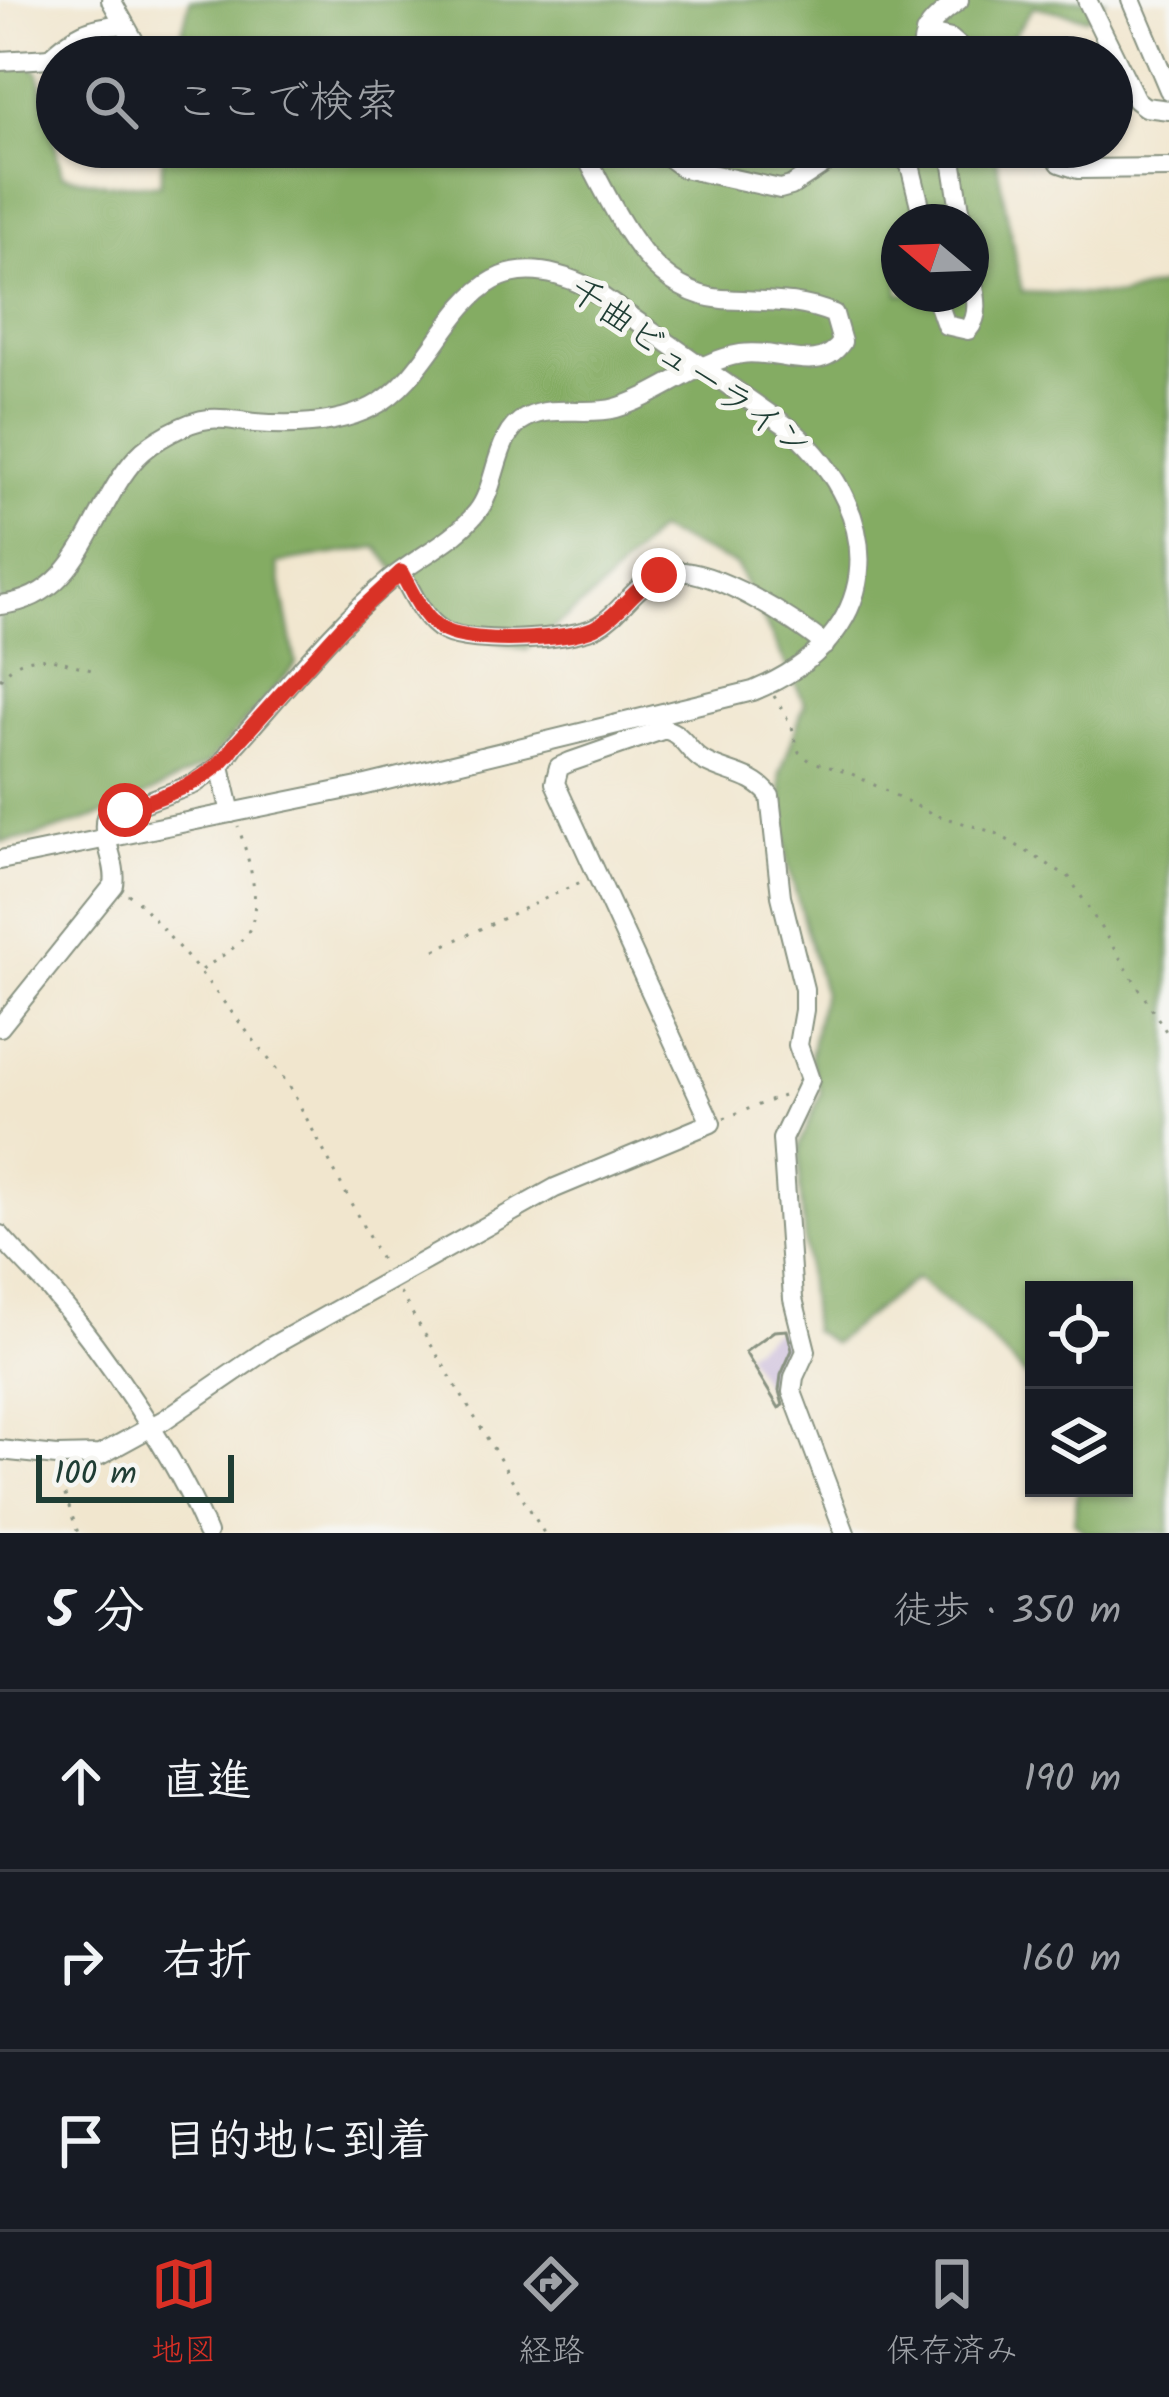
<!DOCTYPE html>
<html lang="ja">
<meta charset="utf-8">
<style>
:root{--surface:#171b24;--page:#242831;--text:#f1f3f6;--muted:#9ea1a6;--line:#363941;--accent:#d93025}
body{margin:0;font-family:Kalam,"Klee One",sans-serif;background:var(--page);color:var(--text)}
.controls{position:absolute;right:36px;bottom:36px;display:grid;overflow:hidden;border-radius:0px;box-shadow:0 3px 9px #0004}
.controls button{width:108px;height:108px;display:grid;place-items:center;padding:0;border:0;border-bottom:3px solid var(--line);background:var(--surface);color:var(--text);font:60px sans-serif}
.compass{position:absolute;left:881px;top:204px;width:108px;height:108px;border-radius:50%;background:var(--surface);box-shadow:0 3px 9px #0004;rotate:289deg}
.scale{position:absolute;left:36px;bottom:30px;width:198px;box-sizing:border-box;padding-left:12px;border:6px solid #1f3d34;border-top:0;font-size:33px;line-height:42px;white-space:nowrap;color:#1f3d34;-webkit-text-stroke:9px #f6f6f2;paint-order:stroke}
.stop{position:absolute;width:36px;height:36px;margin:-27px;border:9px solid #d93025;border-radius:50%;background:#fff}
.stop.end{background:#d93025;border-color:#fff;box-shadow:0 3px 12px #0008}
.list{margin:0;padding:0;list-style:none}
h2{display:flex;justify-content:space-between;align-items:center;height:156px;margin:0;padding:0 48px;font-size:51px}
h2 small{font-size:39px;font-weight:400;color:var(--muted)}
.list li{display:grid;grid-template-columns:78px 1fr auto;gap:36px;align-items:center;box-sizing:border-box;height:180px;padding:0 48px;border-top:3px solid var(--line)}
.list b{display:block;font-size:45px;white-space:nowrap}
.list em{font-size:39px;font-style:normal;color:var(--muted)}
.icon{flex:none;width:66px;height:66px;fill:none;stroke:currentColor;stroke-width:2;stroke-linecap:round;stroke-linejoin:round}
.map{position:relative;flex:none;width:1169px;height:1533px;overflow:hidden}
.search{position:absolute;background:var(--surface);box-shadow:0 3px 9px #0004;left:36px;right:36px;top:36px;height:132px;display:flex;align-items:center;gap:30px;box-sizing:border-box;padding:0 42px;border-radius:66px;color:var(--muted);font-size:45px}
.sheet{height:696px;background:var(--surface)}
nav{display:flex;justify-content:space-around;align-items:center;box-sizing:border-box;height:168px;border-top:3px solid var(--line);background:var(--surface);font-size:33px;color:var(--muted)}
nav a{display:grid;justify-items:center;gap:6px}
nav .on{color:var(--accent)}
.map>svg:first-child{display:block}
</style>
<div class="map">
<svg width="1169" height="1533" viewBox="0 0 1169 1533">
<rect width="100%" height="100%" fill="#f6f6f2"/>
<filter id="ink" filterUnits="userSpaceOnUse"><feTurbulence type="fractalNoise" baseFrequency=".00833" numOctaves="2"/><feDisplacementMap in="SourceGraphic" scale="24" xChannelSelector="R" yChannelSelector="G"/><feConvolveMatrix kernelMatrix="1 2 1 2 8 2 1 2 1" color-interpolation-filters="sRGB"/></filter>
<filter id="wash" filterUnits="userSpaceOnUse"><feTurbulence type="fractalNoise" baseFrequency=".004" numOctaves="4" result="noise"/><feDisplacementMap in="SourceGraphic" scale="48" xChannelSelector="R" yChannelSelector="G"/><feGaussianBlur stdDeviation="2.7" result="paint"/><feColorMatrix in="noise" values="0 0 0 0 0 0 0 0 0 0 0 0 0 0 0 0 0 1.4 0 .05"/><feComposite in="paint" operator="in"/></filter>
<g filter="url(#wash)">
<rect width="100%" height="100%" fill="#f1e6ce"/>
<!-- forest -->
<g fill="#84ac64" stroke="#52744c" stroke-width="3" fill-rule="evenodd">
<path d="M190,0H1105L1087,18L1034,6L999,57H176Z"/>
<path d="M19,55L39,73L62,175L106,184L160,185L164,147H994L1022,292L1120,296L1169,283V1533H1086L1074,1522L1078,1488H1124V1290H1034V1385L978,1327L916,1278L833,1343L812,1330L800,1187V1145L821,1092L810,1057L823,991L787,861L780,774L805,703L736,565L657,530L599,591L526,650L437,623L377,547L277,563L296,664L207,764L115,811L30,838L0,842V70ZM899,222H971V294H899Z"/>
</g>
<g id="blocks">
<!-- building -->
<path fill="#c1add6" d="M787,1330L792,1350L781,1375L779,1391L783,1405L779,1408L745,1352L774,1331Z"/>
</g>
</g>
<g filter="url(#ink)">
<use href="#blocks" fill-opacity="0" stroke="#889281" stroke-width="3"/>
<g fill="none" stroke-linecap="round" stroke-linejoin="round">
<defs>
<g id="minor">
<path d="M111,0L143,57"/>
<path d="M1087,0L1136,100L1145,107L1169,110"/>
<path d="M1131,0L1169,90"/>
<path d="M925,33L951,39L972,57"/>
<path d="M923,57C919,28 938,16 959,0"/>
<path d="M0,61L50,58C76,33 88,28 124,24"/>
<path d="M655,147L683,168L780,189L791,186L850,147"/>
<path d="M893,147L910,165L924,222"/>
<path d="M950,147L962,222"/>
<path d="M1050,147L1060,163L1078,169L1169,168"/>
<path d="M935,294L946,325L968,330C982,314 975,292 971,272"/>
<path d="M401,572C411,591 424,621 444,631C472,645 571,641 598,626C625,611 637,578 670,572C709,565 796,620 825,645"/>
<path d="M0,605C83,597 90,508 137,457C152,441 187,421 209,419C224,417 241,422 255,423C293,426 337,425 372,407C452,367 458,224 588,287L791,429C891,519 884,638 753,691L358,787L0,860"/>
<path d="M231,813L220,766L235,745C285,690 333,627 391,579C419,556 454,541 477,512C498,487 494,433 526,418C554,404 587,416 616,408C659,396 697,361 741,354C777,348 819,377 842,342L834,314C796,298 761,302 722,299C645,292 614,206 581,147"/>
<path d="M0,1027L114,885C118,862 100,838 106,817L194,784L220,766"/>
<path d="M0,1235C16,1254 34,1271 51,1290C104,1352 177,1458 207,1533"/>
<path d="M0,1450L57,1456L100,1455L164,1420L272,1346L555,1188L711,1123L555,783L559,767L570,762L665,729C684,735 686,749 702,760C724,774 753,773 770,796L781,896L804,989V1010L798,1045L810,1080L782,1139L793,1299L806,1351L794,1377L792,1392L845,1533"/>
</g>
</defs>
<!-- minor casing -->
<use href="#minor" stroke="#889281" stroke-width="22"/>
<!-- path -->
<g stroke="#889281" stroke-width="3" stroke-dasharray="3 9" stroke-linecap="butt">
<path d="M0,679C28,645 58,661 95,671"/>
<path d="M774,696L792,727L799,752L810,761L852,774L933,814L996,833L1069,877L1169,1036"/>
<path d="M128,894L140,903L200,972L289,1085L383,1264"/>
<path d="M435,950L585,880"/>
<path d="M202,970C215,960 239,947 248,932C264,905 247,853 238,826"/>
<path d="M724,1118L783,1096"/>
<path d="M400,1293L544,1533"/>
<path d="M57,1472L78,1533"/>
</g>
<!-- minor -->
<use href="#minor" stroke="#fff" stroke-width="18"/>
</g>
</g>
<g fill="none" stroke-linecap="round" stroke-linejoin="round" filter="url(#ink)">
<!-- route -->
<path stroke="#d93025" stroke-width="15" d="M125,810C167,794 209,784 235,745L342,627L401,572C412,592 424,622 446,631C474,644 566,641 594,628C619,616 633,588 659,575"/>
</g>
<g text-anchor="middle" stroke-width="10" stroke-linejoin="round" paint-order="stroke">
<!-- street labels -->
<g font-size="36" fill="#1f3d34" stroke="#f6f6f2">
<text transform="translate(691 366) rotate(35)" y="13">千曲ビューライン</text>
</g>
</g>
</svg>
<div class="controls">
<button><svg class="icon" aria-label="locate" viewBox="0 0 24 24"><circle cx="12" cy="12" r="6"/><path d="M12 2v4M12 18v4M2 12h4M18 12h4"/></svg></button>
<button><svg class="icon" aria-label="layers" viewBox="0 0 24 24"><path d="M12 4l9 5-9 5-9-5zM3 14l9 5 9-5"/></svg></button>
</div>
<svg class="compass" viewBox="-18 -18 36 36"><path d="M0-13l5 13h-10z" fill="#e53935"/><path d="M0 13l5-13h-10z" fill="#9ea1a6"/></svg>
<div class="scale">100 m</div>
<div class="stop" style="left:125px;top:810px"></div>
<div class="stop end" style="left:659px;top:575px"></div>
<div class="search"><svg class="icon" aria-label="search" viewBox="0 0 24 24"><circle cx="10" cy="10" r="6"/><path d="M15 15l6 6"/></svg>ここで検索</div>
</div>
<section class="sheet">
<h2>5 分<small>徒歩 · 350 m</small></h2>
<ul class="list">
<li><svg class="icon" aria-label="ahead" viewBox="0 0 24 24"><path d="M12 20V5M6 11l6-6 6 6"/></svg><div><b>直進</b></div><em>190 m</em></li>
<li><svg class="icon" aria-label="right" viewBox="0 0 24 24"><path d="M7 20v-9h11M14 6l5 5-5 5"/></svg><div><b>右折</b></div><em>160 m</em></li>
<li><svg class="icon" aria-label="arrive" viewBox="0 0 24 24"><path d="M6 21V4h12l-3 4 3 4H6"/></svg><div><b>目的地に到着</b></div></li>
</ul>
</section>
<nav>
<a class="on"><svg class="icon" aria-label="map" viewBox="0 0 24 24"><path d="M3 6l6-2 6 2 6-2v14l-6 2-6-2-6 2zM9 4v14M15 6v14"/></svg>地図</a>
<a><svg class="icon" aria-label="directions" viewBox="0 0 24 24"><path d="M12 3l9 9-9 9-9-9zM9 14v-3h6M13 9l2 2-2 2"/></svg>経路</a>
<a><svg class="icon" aria-label="saved" viewBox="0 0 24 24"><path d="M7 4h10v16l-5-4-5 4z"/></svg>保存済み</a>
</nav>
